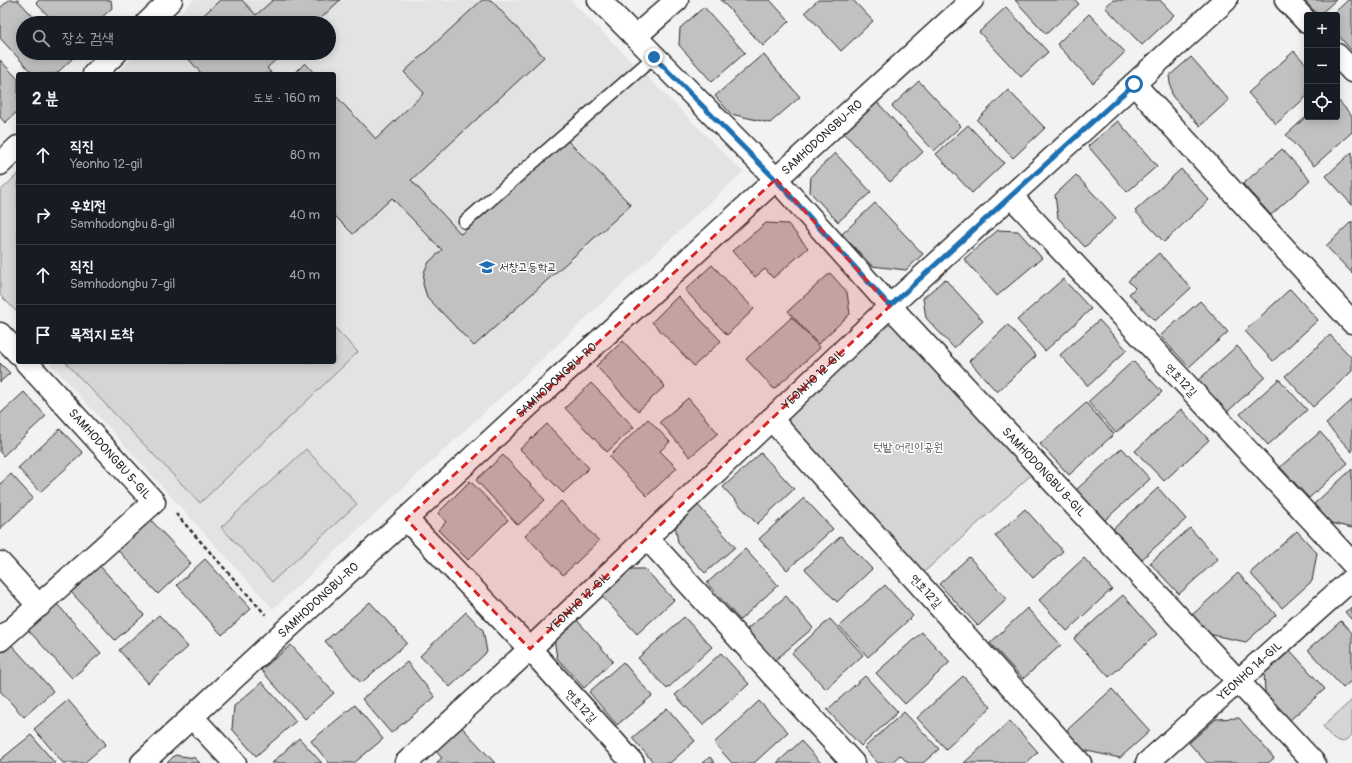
<!DOCTYPE html>
<html lang="ko">
<meta charset="utf-8">
<style>
:root{--surface:#171b24;--page:#242831;--text:#f1f3f6;--muted:#9ea1a6;--line:#363941}
body{margin:0;font-family:Pangolin,"Poor Story",sans-serif;background:var(--page);color:var(--text)}
.controls{position:absolute;right:12px;top:12px;display:grid;overflow:hidden;border-radius:4px;box-shadow:0 2px 10px #0003}
.controls button{width:36px;height:36px;display:grid;place-items:center;padding:0;border:0;border-bottom:1px solid var(--line);background:var(--surface);color:var(--text);font:20px sans-serif}
.stop{position:absolute;width:12px;height:12px;margin:-9px;border:3px solid #1f6fb2;border-radius:50%;background:#fff}
.stop.end{background:#1f6fb2;border-color:#fff;box-shadow:0 1px 4px #0008}
.list{margin:0;padding:0;list-style:none}
h2{display:flex;justify-content:space-between;align-items:center;height:52px;margin:0;padding:0 16px;font-size:17px}
h2 small{font-size:13px;font-weight:400;color:var(--muted)}
.list li{display:grid;grid-template-columns:26px 1fr auto;gap:12px;align-items:center;box-sizing:border-box;height:60px;padding:0 16px;border-top:1px solid var(--line)}
.list b{display:block;font-size:15px;white-space:nowrap}
.list p{margin:0;font-size:13px;white-space:nowrap;color:var(--muted)}
.list em{font-size:13px;font-style:normal;color:var(--muted)}
.icon{flex:none;width:22px;height:22px;fill:none;stroke:currentColor;stroke-width:2;stroke-linecap:round;stroke-linejoin:round}
.map{position:relative;flex:none;width:1352px;height:763px;overflow:hidden}
.search{position:absolute;background:var(--surface);box-shadow:0 2px 10px #0003;left:16px;top:16px;width:320px;height:44px;display:flex;align-items:center;gap:10px;box-sizing:border-box;padding:0 14px;border-radius:22px;color:var(--muted);font-size:15px}
.panel{position:absolute;background:var(--surface);box-shadow:0 2px 10px #0003;left:16px;top:72px;width:320px;height:292px;border-radius:4px}
.map>svg:first-child{display:block}
</style>
<div class="map">
<svg width="1352" height="763" viewBox="0 0 1352 763">
<rect width="100%" height="100%" fill="#f2f2f2"/>
<filter id="ink" filterUnits="userSpaceOnUse"><feTurbulence type="fractalNoise" baseFrequency=".025" numOctaves="2"/><feDisplacementMap in="SourceGraphic" scale="8" xChannelSelector="R" yChannelSelector="G"/><feConvolveMatrix kernelMatrix="1 2 1 2 8 2 1 2 1" color-interpolation-filters="sRGB"/></filter>
<g filter="url(#ink)">
<!-- built -->
<path fill="#e3e3e3" d="M193,0H570L743,172L273,609L49,362H334V74H115L138,53H329V23H169Z"/>
<!-- green -->
<g fill="#d5d5d5" stroke="#808080">
<path d="M18,174V313L0,295V191Z"/>
<path d="M892,322L1031,475L924,572L784,419Z"/>
<path d="M334,327L358,352L200,503L65,362H334Z"/>
<path d="M306,449L357,504L272,582L221,527Z"/>
<path d="M1352,700V735L1343,742L1333,739L1323,726Z"/>
</g>
<!-- building -->
<g fill="#c1c1c1" stroke="#2b2b2b">
<path d="M9,0H18L39,23H23V53H67L72,59L56,74H33L0,38V8Z"/>
<path d="M39,0H111L112,8L96,23H55L36,3Z"/>
<path d="M220,0H242L256,15L273,0H340L316,23H195Z"/>
<path d="M482,0H491L544,57L411,180L461,234L567,140L631,205L474,346L427,297L423,284L424,272L429,262L442,250L392,198L353,234L334,215V94L376,139L424,93L404,72Z"/>
<path d="M721,0H770L789,21L763,46Z"/>
<path d="M818,0H853L873,21L841,51L805,12Z"/>
<path d="M1015,0H1075L1079,4L1046,34Z"/>
<path d="M1113,0H1160L1174,15L1142,45L1105,7Z"/>
<path d="M1304,0H1336L1319,15H1318Z"/>
<path d="M1348,0H1352V51L1337,34V15H1332Z"/>
<path d="M704,7L745,53L712,82L679,45L680,28Z"/>
<path d="M1006,7L1048,52L1021,77L979,32Z"/>
<path d="M1089,14L1125,52L1093,83L1057,44Z"/>
<path d="M1294,51L1307,65V96L1276,124L1248,93Z"/>
<path d="M183,53H283L267,68L272,74H202Z"/>
<path d="M763,54L800,97L770,123L731,114L715,96Z"/>
<path d="M1191,57L1229,100L1200,126L1172,96L1169,76Z"/>
<path d="M0,60L18,79V111L5,123L0,117Z"/>
<path d="M305,63L315,74H294Z"/>
<path d="M919,81L961,126L934,151L892,106Z"/>
<path d="M1008,90L1045,128L1013,158L977,120Z"/>
<path d="M1337,99L1352,116V132L1314,166L1286,135L1307,116V117H1337Z"/>
<path d="M877,102L923,152L890,182L844,133Z"/>
<path d="M1118,121L1157,166L1127,192L1088,146Z"/>
<path d="M968,125L1004,163L972,193L936,154Z"/>
<path d="M1282,149L1310,180L1271,215L1243,184Z"/>
<path d="M1352,152V205L1326,176Z"/>
<path d="M835,153L871,192L838,222L810,192L811,176Z"/>
<path d="M1181,169L1209,200L1164,242L1135,211Z"/>
<path d="M1076,175L1116,218L1085,247L1058,218L1055,195Z"/>
<path d="M875,203L923,254L906,270L872,266L842,234Z"/>
<path d="M1352,221V273L1326,246Z"/>
<path d="M766,223L788,224L808,248L773,278L765,269L755,277L732,251Z"/>
<path d="M998,230L1018,231L1042,258L997,296L964,259Z"/>
<path d="M1159,253L1191,288L1155,321L1129,294L1135,288L1128,281Z"/>
<path d="M712,265L754,309L727,335L685,290Z"/>
<path d="M830,273L847,292L850,314L818,344L788,311Z"/>
<path d="M945,279L983,321L954,348L926,318L923,298Z"/>
<path d="M1063,279L1091,309L1045,351L1017,320Z"/>
<path d="M1290,289L1318,320L1273,361L1245,331Z"/>
<path d="M678,296L721,341L694,366L652,322Z"/>
<path d="M1200,301L1228,332L1189,367L1160,336Z"/>
<path d="M792,317L820,348L774,389L746,359Z"/>
<path d="M1099,320L1127,350L1088,386L1060,355Z"/>
<path d="M1008,325L1036,356L997,392L969,361Z"/>
<path d="M1330,335L1352,358V371L1313,407L1285,376Z"/>
<path d="M623,341L665,386L638,411L596,366Z"/>
<path d="M1237,346L1265,377L1226,413L1197,381Z"/>
<path d="M1133,361L1162,392L1116,433L1088,402Z"/>
<path d="M0,363L10,373L0,382Z"/>
<path d="M1279,379L1307,410L1268,445L1240,414Z"/>
<path d="M591,383L634,427L607,452L565,408Z"/>
<path d="M24,392L46,416L3,456L0,452V414Z"/>
<path d="M688,398L718,433L690,457L660,422Z"/>
<path d="M1352,400V452L1326,424Z"/>
<path d="M1086,403L1114,434L1069,475L1040,444Z"/>
<path d="M1181,409L1209,440L1164,481L1135,451Z"/>
<path d="M648,419L670,442L660,451L677,468L647,496L609,457Z"/>
<path d="M547,424L589,468L563,493L520,449Z"/>
<path d="M60,429L83,453L40,492L18,468Z"/>
<path d="M1320,432L1348,463L1309,498L1280,467Z"/>
<path d="M1122,448L1150,479L1105,520L1076,490Z"/>
<path d="M761,453L794,489L757,524L723,487Z"/>
<path d="M503,455L545,500L518,525L476,480Z"/>
<path d="M1352,469V528L1331,523L1314,504Z"/>
<path d="M11,474L33,498L0,529V484Z"/>
<path d="M470,481L508,520L468,560L438,530L446,522L438,513Z"/>
<path d="M1158,488L1186,519L1141,560L1112,530Z"/>
<path d="M804,498L833,529L787,570L759,539Z"/>
<path d="M561,501L599,541L563,575L525,535Z"/>
<path d="M697,504L735,547L705,573L678,543L675,524Z"/>
<path d="M1025,509L1063,551L1033,578L995,536Z"/>
<path d="M149,518L191,563L158,594L116,548Z"/>
<path d="M1190,528L1218,559L1179,594L1150,563Z"/>
<path d="M1297,531L1317,553L1312,581L1282,608L1250,573Z"/>
<path d="M841,536L872,569L837,602L805,569Z"/>
<path d="M745,549L778,585L740,620L707,583Z"/>
<path d="M969,557L1007,599L978,626L939,584Z"/>
<path d="M1084,558L1112,589L1067,631L1039,600Z"/>
<path d="M205,559L251,609L222,635L177,585Z"/>
<path d="M100,566L144,615L115,640L71,592Z"/>
<path d="M625,569H645L674,600L637,634L599,593Z"/>
<path d="M1238,573L1276,615L1246,642L1208,634L1191,616Z"/>
<path d="M885,585L913,616L868,657L839,626Z"/>
<path d="M1123,595L1157,634L1109,677L1074,639Z"/>
<path d="M786,596L813,628L774,661L747,629Z"/>
<path d="M370,602L407,643L361,683L325,641Z"/>
<path d="M57,604L101,653L72,678L28,630Z"/>
<path d="M1352,607V620L1345,612Z"/>
<path d="M1027,608L1061,645L1023,679L990,643Z"/>
<path d="M466,612L483,630L487,652L450,687L420,656Z"/>
<path d="M159,615L188,647L148,683L119,650Z"/>
<path d="M684,617L712,647L667,689L638,658Z"/>
<path d="M576,619L613,661L584,688L557,658L554,639Z"/>
<path d="M830,619L863,655L826,689L792,653Z"/>
<path d="M1341,621L1352,633V680L1343,688L1308,650Z"/>
<path d="M922,632L950,662L905,704L876,673Z"/>
<path d="M9,642L53,691L24,717L0,691V650Z"/>
<path d="M291,645L334,693L305,719L261,670Z"/>
<path d="M1288,648L1325,689L1290,720L1265,693L1264,670Z"/>
<path d="M721,653L749,684L703,725L675,695Z"/>
<path d="M407,662L435,697L391,733L362,699Z"/>
<path d="M623,662L652,696L617,725L589,692Z"/>
<path d="M865,676L898,712L861,746L827,710Z"/>
<path d="M963,676L991,707L946,749L917,718Z"/>
<path d="M262,682L296,721L256,756L232,729L234,706Z"/>
<path d="M1112,689L1150,731L1120,758L1082,750L1066,731Z"/>
<path d="M68,700L106,744L84,763H63L34,729Z"/>
<path d="M759,701L788,732L754,763H732L714,743Z"/>
<path d="M355,705L383,739L354,763H329L311,741Z"/>
<path d="M667,708L695,741L670,763H654L632,738Z"/>
<path d="M904,712L939,749L923,763H908L900,755L891,763H878L864,748Z"/>
<path d="M1239,718L1274,758L1268,763H1207L1189,743L1216,719Z"/>
<path d="M1010,721L1038,752L1026,763H964Z"/>
<path d="M457,722L495,763H436L442,758L431,746Z"/>
<path d="M31,735L55,763H0V760Z"/>
<path d="M299,738L322,763H272Z"/>
<path d="M801,741L821,763H777Z"/>
<path d="M175,755L195,758L200,763H167Z"/>
<path d="M710,757L715,763H702Z"/>
</g>
<g fill="none" stroke-linecap="round" stroke-linejoin="round">
<defs>
<path id="lane" d="M465,222L654,57"/>
<g id="street">
<path id="s1" d="M599,0L776,179L890,306L1314,763"/>
<path d="M1286,0L1307,22"/>
<path d="M147,23L171,0"/>
<path d="M636,36L677,0"/>
<path d="M1337,55L1352,71"/>
<path d="M94,74L116,53"/>
<path d="M1134,84L1352,322"/>
<path d="M0,164L18,147"/>
<path d="M1011,196L1352,563"/>
<path d="M0,334L18,353"/>
<path d="M771,419L1080,763"/>
<path d="M406,519L530,649L633,763"/>
<path d="M647,538L853,763"/>
<path d="M0,563L39,606"/>
<path d="M0,640L154,502L26,362"/>
<path d="M192,717L235,763"/>
<path id="s2" d="M406,763L530,649L890,306L1226,0"/>
<path id="s3" d="M1147,763L1352,579"/>
</g>
<g id="secondary">
<path id="s4" d="M142,763L552,384L972,0"/>
</g>
</defs>
<!-- lane casing -->
<use href="#lane" stroke="#2b2b2b" stroke-width="15"/>
<!-- street casing -->
<use href="#street" stroke="#2b2b2b" stroke-width="25"/>
<!-- secondary casing -->
<use href="#secondary" stroke="#2b2b2b" stroke-width="25"/>
<!-- path -->
<path stroke="#2b2b2b" stroke-width="2.5" stroke-dasharray="4 3" stroke-linecap="butt" d="M176,514L266,615"/>
<!-- lane -->
<use href="#lane" stroke="#fff" stroke-width="12"/>
<!-- street -->
<use href="#street" stroke="#fff" stroke-width="22"/>
<!-- secondary -->
<use href="#secondary" stroke="#fff" stroke-width="22"/>
</g>
</g>
<g fill="none" stroke-linecap="round" stroke-linejoin="round" filter="url(#ink)">
<!-- route -->
<path stroke="#1f6fb2" stroke-width="5" d="M654,57L776,180L890,306L1134,84"/>
</g>
<!-- marked area -->
<path fill="#d62828" fill-opacity="0.2" stroke="#d62828" stroke-width="3" stroke-dasharray="8 5" stroke-linejoin="round" d="M776,179L890,306L530,649L406,519Z"/>
<!-- icons -->
<defs>
<symbol id="school-bare" viewBox="-9 -9 18 18"><path d="M0-5L7-2L0 1L-7-2ZM-4 1L0 2.5L4 1V4Q0 6-4 4Z" fill="#1f6fb2" stroke="#fff" stroke-width="2.5" paint-order="stroke"/></symbol>
</defs>
<g fill-rule="evenodd">
<use href="#school-bare" x="476" y="256" width="22" height="22"/>
</g>
<g text-anchor="middle" stroke-width="3" stroke-linejoin="round" paint-order="stroke">
<!-- street labels -->
<g font-size="12" fill="#2b2b2b" stroke="#fff">
<text dy="4" stroke="none"><textPath href="#s4" startOffset="924">SAMHODONGBU-RO</textPath></text>
<text dy="4" stroke="none"><textPath href="#s2" startOffset="560">YEONHO 12-GIL</textPath></text>
<text dy="4" stroke="none"><textPath href="#s4" startOffset="564">SAMHODONGBU-RO</textPath></text>
<text transform="translate(1181 380) rotate(47)" y="4">연호12길</text>
<text transform="translate(110 454) rotate(48)" y="4">SAMHODONGBU 5-GIL</text>
<text dy="4" stroke="none"><textPath href="#s1" startOffset="649">SAMHODONGBU 8-GIL</textPath></text>
<text transform="translate(926 591) rotate(48)" y="4">연호12길</text>
<text dy="4" stroke="none"><textPath href="#s4" startOffset="240">SAMHODONGBU-RO</textPath></text>
<text dy="4" stroke="none"><textPath href="#s2" startOffset="236">YEONHO 12-GIL</textPath></text>
<text dy="4" stroke="none"><textPath href="#s3" startOffset="138">YEONHO 14-GIL</textPath></text>
<text transform="translate(581 706) rotate(48)" y="4">연호12길</text>
</g>
<!-- poi labels -->
<g font-size="12" fill="#2b2b2b" stroke="#fff" text-anchor="start">
<text x="499" y="271">서창고등학교</text>
</g>
<!-- park labels -->
<g font-size="12" fill="#565656" stroke="#fff">
<text x="908" y="451">텃밭 어린이공원</text>
</g>
</g>
</svg>
<div class="controls">
<button>+</button>
<button>−</button>
<button><svg class="icon" aria-label="locate" viewBox="0 0 24 24"><circle cx="12" cy="12" r="6"/><path d="M12 2v4M12 18v4M2 12h4M18 12h4"/></svg></button>
</div>
<div class="stop" style="left:1134px;top:84px"></div>
<div class="stop end" style="left:654px;top:57px"></div>
<div class="search"><svg class="icon" aria-label="search" viewBox="0 0 24 24"><circle cx="10" cy="10" r="6"/><path d="M15 15l6 6"/></svg>장소 검색</div>
<section class="panel">
<h2>2 분<small>도보 · 160 m</small></h2>
<ul class="list">
<li><svg class="icon" aria-label="ahead" viewBox="0 0 24 24"><path d="M12 20V5M6 11l6-6 6 6"/></svg><div><b>직진</b><p>Yeonho 12-gil</p></div><em>80 m</em></li>
<li><svg class="icon" aria-label="right" viewBox="0 0 24 24"><path d="M7 20v-9h11M14 6l5 5-5 5"/></svg><div><b>우회전</b><p>Samhodongbu 8-gil</p></div><em>40 m</em></li>
<li><svg class="icon" aria-label="ahead" viewBox="0 0 24 24"><path d="M12 20V5M6 11l6-6 6 6"/></svg><div><b>직진</b><p>Samhodongbu 7-gil</p></div><em>40 m</em></li>
<li><svg class="icon" aria-label="arrive" viewBox="0 0 24 24"><path d="M6 21V4h12l-3 4 3 4H6"/></svg><div><b>목적지 도착</b></div></li>
</ul>
</section>
</div>
